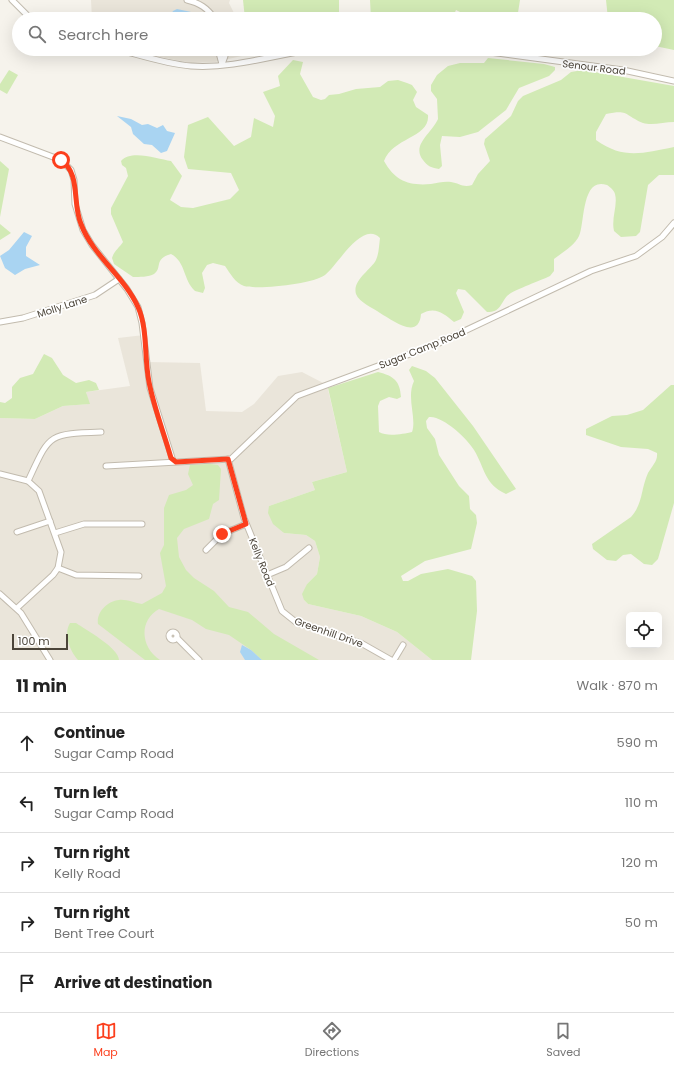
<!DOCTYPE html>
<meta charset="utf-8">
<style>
:root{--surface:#fff;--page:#f6f6f6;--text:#222;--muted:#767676;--line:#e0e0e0;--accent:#fc3f1d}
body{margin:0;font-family:Poppins,sans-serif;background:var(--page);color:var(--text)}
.controls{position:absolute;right:12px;bottom:12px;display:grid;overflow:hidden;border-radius:6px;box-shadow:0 4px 16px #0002}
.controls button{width:36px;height:36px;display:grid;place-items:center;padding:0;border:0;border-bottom:1px solid var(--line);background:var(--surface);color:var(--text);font:20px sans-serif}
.scale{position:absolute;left:12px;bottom:10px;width:56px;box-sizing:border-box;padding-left:4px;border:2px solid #4b4439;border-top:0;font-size:11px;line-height:14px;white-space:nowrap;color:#4b4439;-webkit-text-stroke:3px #fff;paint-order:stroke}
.stop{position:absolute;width:12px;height:12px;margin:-9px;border:3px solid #fc3f1d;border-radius:50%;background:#fff}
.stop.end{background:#fc3f1d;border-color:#fff;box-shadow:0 1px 4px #0008}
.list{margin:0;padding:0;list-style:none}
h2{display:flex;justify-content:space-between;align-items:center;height:52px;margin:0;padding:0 16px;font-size:17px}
h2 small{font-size:13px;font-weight:400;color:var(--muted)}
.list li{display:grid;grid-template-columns:26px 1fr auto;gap:12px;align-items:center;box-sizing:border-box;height:60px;padding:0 16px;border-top:1px solid var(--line)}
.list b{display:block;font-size:15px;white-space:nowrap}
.list p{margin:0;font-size:13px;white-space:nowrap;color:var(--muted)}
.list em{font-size:13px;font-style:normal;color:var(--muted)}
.icon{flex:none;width:22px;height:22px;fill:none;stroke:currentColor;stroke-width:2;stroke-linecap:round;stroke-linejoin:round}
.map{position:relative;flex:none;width:674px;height:660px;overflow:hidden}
.search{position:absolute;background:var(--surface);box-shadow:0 4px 16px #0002;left:12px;right:12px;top:12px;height:44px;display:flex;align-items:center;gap:10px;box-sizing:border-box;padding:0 14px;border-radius:22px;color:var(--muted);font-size:15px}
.sheet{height:352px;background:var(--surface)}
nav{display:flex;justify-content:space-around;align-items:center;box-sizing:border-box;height:56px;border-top:1px solid var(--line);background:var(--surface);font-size:11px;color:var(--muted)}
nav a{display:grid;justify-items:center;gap:2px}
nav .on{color:var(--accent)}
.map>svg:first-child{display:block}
</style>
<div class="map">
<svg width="674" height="660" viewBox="0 0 674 660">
<rect width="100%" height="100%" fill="#f6f3ec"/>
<!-- residential -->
<g fill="#eae5da">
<path d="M91,0H230L229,3L237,19H92Z"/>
<path d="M120,49H253L255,53L215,62L191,63Z"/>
<path d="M144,335L147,362L200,363L206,411L242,412L254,404L278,376L302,372L327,385L347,472L312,482L315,490L269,506L284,533L306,535L315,541L320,557L317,574L307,584L304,600L308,604L361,616L397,632L432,660H0V418L35,419L63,406L89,404L86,392L130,386L118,338Z"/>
</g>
<!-- green -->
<g fill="#d2eab5">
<path d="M243,0H339V19H245Z"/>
<path d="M370,0H520L517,19H474L456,10L452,19H445L433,14L432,19H371Z"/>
<path d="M606,0H674V50L655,46V19H608Z"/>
<path d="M488,58L544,64L555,67V70L549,76L519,88L506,110L478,132L460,137L442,136L440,145L442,166L439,169C432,168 427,166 423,160C411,145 432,133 438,119L437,99L431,91V85L437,75L448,66L460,63H484Z"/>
<path d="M293,60L303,62L300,74L313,97L321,100L325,99L329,95L339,94L356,89L380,87L388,81L398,80L407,83L412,85L417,92L413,100L416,107L428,115C430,138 393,137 384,161C395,181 409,186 431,184C438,183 444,181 451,182C459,183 463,188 472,185L478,174L490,161L484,144L485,139L511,116L518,101L523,96L561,80L571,72L583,70L674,86V122C664,122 652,126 643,123C624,115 629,109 606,114L596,132V140C624,160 643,153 674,147V175H659L648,185L640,232L636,236L621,237L614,231C611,218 618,206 615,194C614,190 610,187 607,185C581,176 585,224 579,236C575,245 562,253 554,259V271L550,276C542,280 511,291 507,296C500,304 501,312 487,312L465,290L458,289L456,293L464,312L461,319L454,322C443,313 435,306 421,314C419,341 392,320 380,313C373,308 359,302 356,294C352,280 371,270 376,260C379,253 379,246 380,238C362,220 338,265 325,275C313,284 258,290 244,286C235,283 230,273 225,266L213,263L207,265L202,273L205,288L203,293L195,291C183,280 186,262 171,254C153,259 163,268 154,274C149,277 139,277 133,277L114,264L112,258C114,251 119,248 123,242L111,214V208L128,176L126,168L122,165L121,161C131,149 158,159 171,161L182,176L170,200L181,207L193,208L230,199L239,190L231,173L188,169L184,157L188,125L208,117L234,146L251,137L254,118L273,127L275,116L263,92L280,86L278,76Z"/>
<path d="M9,70L18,75L7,94L0,90V84Z"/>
<path d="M0,161L9,169L0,217Z"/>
<path d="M0,224L11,233L0,240Z"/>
<path d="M44,354L52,358L63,375L76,383L89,380L96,383L99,390L86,392L90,404L63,406L35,419L0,418V402L5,403L12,398V387L20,378L33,374Z"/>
<path d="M412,366L426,371L435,378L473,426L516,489L506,494C484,484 485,468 474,450C468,439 442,415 429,417L426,421L427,428L435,439L439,455L459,486L469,496L470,509L476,515L477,523L471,549L425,561L401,576L403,581H408L421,574L448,569L472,576L476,581L477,611L471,660H432L397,632L361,616L308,604L304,600L302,594L307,584L317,574L320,557L315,541L306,535L284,533L273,524L268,513L269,506L315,490L312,482L347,472L328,388L378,372C394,376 400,381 401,397L397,399L389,397L380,401L378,406L379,432C387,437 403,434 412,432C417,418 406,398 414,381L409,370Z"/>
<path d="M671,385H674V503L658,559L652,565L644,564L631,554L623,555L616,561L607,560L593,549L592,544L631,517C643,504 641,488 648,473C652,466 658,461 657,453L648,449L621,447L586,435V429L612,416L627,415L643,410Z"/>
<path d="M210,464L218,465L221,469L219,500L213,504L209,519L184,529L177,538L179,557L186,570L194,578L214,591L229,607L248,612L274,634L319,660H262L251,650L229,635L206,629L192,620L159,609C139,620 140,647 160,660H145L98,624C96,613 107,601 119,600C126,599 135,603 142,604L162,593L166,586L160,553L164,545V508L169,495L186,490L193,485L188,474L190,465Z"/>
<path d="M70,623H76C86,630 119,648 119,660H78C70,651 63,634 70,623Z"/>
</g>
<!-- water -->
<g fill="#a9d4f2">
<path d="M177,9L196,13L204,19H168L173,11Z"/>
<path d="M117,116L131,119L142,125L148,124L157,128L163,125L167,131L175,133L167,151L161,153L152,145L144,144L133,134L131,127Z"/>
<path d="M24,232L32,236L26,247V256L40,265L25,269L15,275L5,268L0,256L9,250Z"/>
<path d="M242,645L251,650L262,660H245L240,652Z"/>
</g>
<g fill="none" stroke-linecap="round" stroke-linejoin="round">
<defs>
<g id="minor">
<path d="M12,0L31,19"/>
<path d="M187,0C200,3 207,8 215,19"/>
<path d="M116,49C140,55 166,64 191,66C232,69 274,55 315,49"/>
<path d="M218,49L222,64"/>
<path d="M467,49L623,70L674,81"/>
<path d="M222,64L225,56L223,49"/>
<path d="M0,137L61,160L71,170L74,180L75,204L83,230L92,245L127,289L138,307L142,323L150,388L173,461"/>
<path d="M0,322L23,318L95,295L119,279"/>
<path d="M228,459L244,518L282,611L297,623L361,643L391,660"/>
<path d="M106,466L231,459L297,396L437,344L591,271L636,256L662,237L674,223"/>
<path d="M0,474L28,481L39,491L61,552L58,568L53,575L17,608"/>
<path d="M28,481C50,434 47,434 101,432"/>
<path d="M17,532L50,521"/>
<path d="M55,533L84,524H142"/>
<path d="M206,550L222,534L246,524"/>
<path d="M58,568L76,575L139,576"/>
<path d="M267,575L286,567L309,548"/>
<path d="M0,594L21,613L50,660"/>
<circle cx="173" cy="636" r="4"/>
<path d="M177,638L199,660"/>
<path d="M394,660L403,645"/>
</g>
</defs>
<!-- minor casing -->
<use href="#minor" stroke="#c2bbae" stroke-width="7"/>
<!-- minor -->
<use href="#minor" stroke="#fff" stroke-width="5"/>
</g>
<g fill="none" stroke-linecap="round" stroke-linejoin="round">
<!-- route -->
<path stroke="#fc3f1d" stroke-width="5" d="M61,160C81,174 72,203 81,224C93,256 124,276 138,307C148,329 144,358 149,382C154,408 164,433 171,458L176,462L228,459L246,524L222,534"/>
</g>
<g text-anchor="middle" stroke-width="3.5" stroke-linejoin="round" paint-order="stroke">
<!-- street labels -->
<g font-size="10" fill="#4b4439" stroke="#fff">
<text transform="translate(594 67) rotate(7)" y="4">Senour Road</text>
<text transform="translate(62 306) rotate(-18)" y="4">Molly Lane</text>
<text transform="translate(422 348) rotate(-22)" y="4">Sugar Camp Road</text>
<text transform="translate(262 562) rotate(68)" y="4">Kelly Road</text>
<text transform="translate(329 632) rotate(19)" y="4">Greenhill Drive</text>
</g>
</g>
</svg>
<div class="controls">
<button><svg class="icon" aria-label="locate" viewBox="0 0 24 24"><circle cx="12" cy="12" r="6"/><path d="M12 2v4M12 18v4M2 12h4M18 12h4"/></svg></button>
</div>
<div class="scale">100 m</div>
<div class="stop" style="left:61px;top:160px"></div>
<div class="stop end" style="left:222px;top:534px"></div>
<div class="search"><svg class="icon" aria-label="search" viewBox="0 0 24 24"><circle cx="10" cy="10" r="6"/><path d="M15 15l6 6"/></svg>Search here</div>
</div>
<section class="sheet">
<h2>11 min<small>Walk · 870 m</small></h2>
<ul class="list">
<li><svg class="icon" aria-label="ahead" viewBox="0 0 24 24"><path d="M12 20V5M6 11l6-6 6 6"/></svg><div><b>Continue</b><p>Sugar Camp Road</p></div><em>590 m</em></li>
<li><svg class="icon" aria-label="left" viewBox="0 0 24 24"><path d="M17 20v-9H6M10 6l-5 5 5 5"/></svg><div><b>Turn left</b><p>Sugar Camp Road</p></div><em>110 m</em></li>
<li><svg class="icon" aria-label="right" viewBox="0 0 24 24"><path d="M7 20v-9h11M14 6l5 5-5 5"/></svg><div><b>Turn right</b><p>Kelly Road</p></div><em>120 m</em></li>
<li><svg class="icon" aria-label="right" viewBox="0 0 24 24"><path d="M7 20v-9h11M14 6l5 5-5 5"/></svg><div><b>Turn right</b><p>Bent Tree Court</p></div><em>50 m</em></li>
<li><svg class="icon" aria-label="arrive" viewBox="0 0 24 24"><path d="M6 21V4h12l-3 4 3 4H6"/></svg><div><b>Arrive at destination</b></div></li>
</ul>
</section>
<nav>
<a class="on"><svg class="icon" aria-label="map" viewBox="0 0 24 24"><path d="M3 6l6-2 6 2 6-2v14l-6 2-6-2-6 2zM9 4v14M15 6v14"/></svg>Map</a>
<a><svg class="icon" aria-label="directions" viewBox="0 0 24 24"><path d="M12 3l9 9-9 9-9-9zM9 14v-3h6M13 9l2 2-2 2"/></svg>Directions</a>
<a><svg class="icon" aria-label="saved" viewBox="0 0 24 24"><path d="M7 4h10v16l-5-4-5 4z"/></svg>Saved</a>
</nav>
